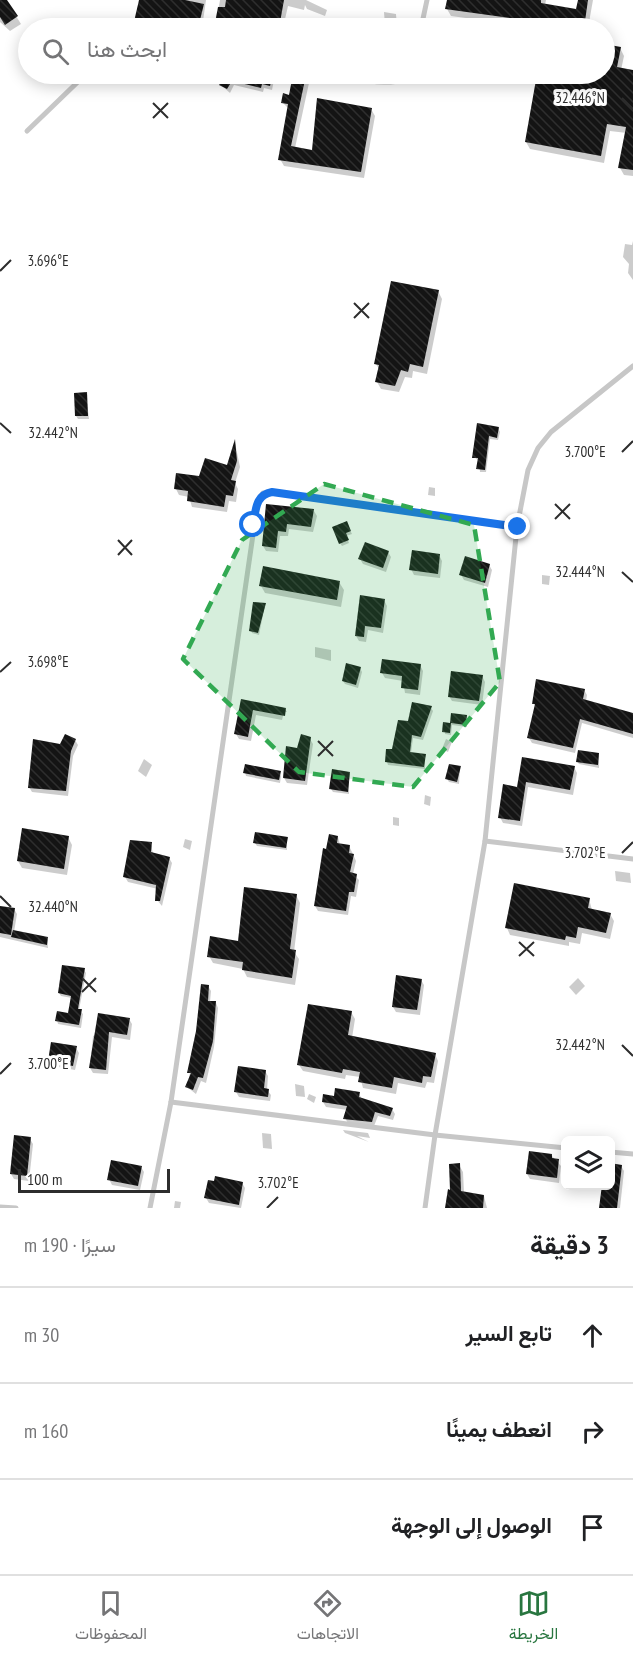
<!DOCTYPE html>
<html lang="ar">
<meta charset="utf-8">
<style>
:root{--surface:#fff;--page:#f6f6f6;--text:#202124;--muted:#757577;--line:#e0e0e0;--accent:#297640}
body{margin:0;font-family:"PT Sans Narrow",Vazirmatn,sans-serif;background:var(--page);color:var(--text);direction:rtl}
.controls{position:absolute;right:18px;bottom:18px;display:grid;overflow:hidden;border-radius:9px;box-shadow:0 3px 15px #0003}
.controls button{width:54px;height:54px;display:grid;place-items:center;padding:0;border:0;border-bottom:2px solid var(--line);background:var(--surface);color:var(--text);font:30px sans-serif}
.scale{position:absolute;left:18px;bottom:15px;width:152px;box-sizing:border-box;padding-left:6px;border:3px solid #2d2d2d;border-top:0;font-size:16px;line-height:21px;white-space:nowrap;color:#2d2d2d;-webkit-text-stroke:4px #fff;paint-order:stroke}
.stop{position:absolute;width:18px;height:18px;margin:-14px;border:4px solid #1a73e8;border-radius:50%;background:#fff}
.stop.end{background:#1a73e8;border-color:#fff;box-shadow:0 2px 6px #0008}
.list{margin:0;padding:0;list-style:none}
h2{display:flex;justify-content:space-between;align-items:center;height:78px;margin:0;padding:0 24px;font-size:26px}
h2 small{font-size:20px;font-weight:400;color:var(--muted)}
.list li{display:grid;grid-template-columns:39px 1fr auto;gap:18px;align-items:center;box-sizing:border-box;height:96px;padding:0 24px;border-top:2px solid var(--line)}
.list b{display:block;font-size:22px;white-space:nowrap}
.list em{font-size:20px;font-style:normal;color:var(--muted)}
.icon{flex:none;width:33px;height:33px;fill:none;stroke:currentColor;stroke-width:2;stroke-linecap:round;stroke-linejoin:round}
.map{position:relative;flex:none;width:633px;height:1208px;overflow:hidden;direction:ltr}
.search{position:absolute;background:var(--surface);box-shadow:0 3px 15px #0003;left:18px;right:18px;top:18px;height:66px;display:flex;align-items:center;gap:15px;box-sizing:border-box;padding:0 21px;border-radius:33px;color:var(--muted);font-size:22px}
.sheet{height:366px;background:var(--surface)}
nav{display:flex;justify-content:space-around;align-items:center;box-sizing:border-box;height:84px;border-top:2px solid var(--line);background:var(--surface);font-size:16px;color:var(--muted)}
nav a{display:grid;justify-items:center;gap:3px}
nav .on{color:var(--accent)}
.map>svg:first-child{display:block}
</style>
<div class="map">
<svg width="633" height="1208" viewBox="0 0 633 1208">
<defs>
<pattern id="building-back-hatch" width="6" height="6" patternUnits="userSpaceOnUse" patternTransform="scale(1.5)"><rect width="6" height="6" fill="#141414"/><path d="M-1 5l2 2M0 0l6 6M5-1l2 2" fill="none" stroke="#2e2e2e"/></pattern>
</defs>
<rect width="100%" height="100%" fill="#fff"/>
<!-- shadow -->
<g fill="#0003">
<path d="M0,0H6L21,24L10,31L0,22Z"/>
<path d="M140,0H206L202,28H136Z"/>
<path d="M220,0H306L327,10L325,16L307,9L305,5L304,10L288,6L283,28H215Z"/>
<path d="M448,0H546L545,5L578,11L579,0H593L588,28H540L451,16L447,9Z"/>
<path d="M384,12L396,14L397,27L385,26Z"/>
<path d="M87,19L92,28H67Z"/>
<path d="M620,48L624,56L621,70L633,71V176L624,175L620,168L627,133L610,131L604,163L530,149L526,142L538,74H604Z"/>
<path d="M211,74H264L271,75L274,80L272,90L264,88L263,92L234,85L230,93L221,85L224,80L213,77Z"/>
<path d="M305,77L309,83L295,148L313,152L371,109L375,116L364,178L284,166L280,159L289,109L282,102Z"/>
<path d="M633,241V280L628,273L629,264L623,257L625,244L632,245Z"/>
<path d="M438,291L442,299L427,374L413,371L412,378L405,377L399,392L381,389L377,382L379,369L376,364Z"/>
<path d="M86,394L89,419H78L76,416Z"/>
<path d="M478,425L498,428L500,432L498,440L490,439L486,472H480L479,461L474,457Z"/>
<path d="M235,443L240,467L235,483L238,489L236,502L229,501L227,512L192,507L189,497L179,495L176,489L228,467Z"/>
<path d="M429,487L435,488V496L428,495Z"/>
<path d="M268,506L314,511L317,516L313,532L289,529L288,536H280L278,552L266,551L263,546Z"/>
<path d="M348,526L352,534L346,536L349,543L342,546L340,543Z"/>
<path d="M388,552L391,557L386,572L363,564L360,559Z"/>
<path d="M439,555L442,561L440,578L414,575L411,569Z"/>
<path d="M489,565L492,570L488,587L464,580L461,575Z"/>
<path d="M542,575L550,576L549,585L542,584Z"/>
<path d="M339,582L344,590L341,607L265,593L261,586Z"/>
<path d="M384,600L387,606L383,633L368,630L366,642L359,641L356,636Z"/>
<path d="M265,605L259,635L252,633L251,630Z"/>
<path d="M315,647L331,650V661L315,657Z"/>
<path d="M420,665L423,671L420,695L405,693L403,681L385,678L382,673Z"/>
<path d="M360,668L362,672L358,688L345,684L343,681Z"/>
<path d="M482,676L485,682L482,705L452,701L449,696Z"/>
<path d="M584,690L587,695L586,701L633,715V738L582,723L575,753L532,743L529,738L536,707L533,703Z"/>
<path d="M242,701L285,709L287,712H284L282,720L256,715L251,741L239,739L236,734Z"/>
<path d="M431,708L433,711L423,740L413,738L411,753L425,755V769L388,765L387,762L410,722Z"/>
<path d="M452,714L466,716L467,727L452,725L451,735L445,734L444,724L451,725Z"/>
<path d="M310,739L313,744L307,785L287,783L284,778L298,749Z"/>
<path d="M446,739L452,742L448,752L442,749Z"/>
<path d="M75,740L78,745L73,756L68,796L32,792L29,787L61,746Z"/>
<path d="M599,755V768L579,764L577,761Z"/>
<path d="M524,758L574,767L577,773L573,795L528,787L522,826L503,823L500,817L518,788Z"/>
<path d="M144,759L152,765L146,777L138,771Z"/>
<path d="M460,768L459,784L449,782L447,779Z"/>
<path d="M245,772L280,773L281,776L280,783L246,776Z"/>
<path d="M349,773V794L333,792L331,789Z"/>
<path d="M425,795L431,797L430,806L424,804Z"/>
<path d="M393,817L399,818V826L393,825Z"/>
<path d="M68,837L72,845L67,875L22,868L18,861Z"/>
<path d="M338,837L340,845L349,846L352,852L356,861L353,874L359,880L356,897L351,896L348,915L318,911L315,906L327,851Z"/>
<path d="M185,839L192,841L190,850L183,847Z"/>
<path d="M287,839V850L257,846L255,843Z"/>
<path d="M151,844L153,854L169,858L172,863L162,906L157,900L158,889L128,882L125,877Z"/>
<path d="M615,871L630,873L631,883L616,881Z"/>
<path d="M296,895L300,903L294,952L299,959L295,985L247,977L243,969L213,963L209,956L239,943Z"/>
<path d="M589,899L592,910L610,914L614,921L610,939L582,933L580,944L569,942V946L510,935L507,928Z"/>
<path d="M0,907L14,909L17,914L14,932L47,938L48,948L0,937Z"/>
<path d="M84,970L86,973L79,1010L83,1014L81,1028L58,1024L57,1020L69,1015L72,998L61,996L59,993Z"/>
<path d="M578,978L585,986L576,995L569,987Z"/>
<path d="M421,980L424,985L420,1015L396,1012L393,1007Z"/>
<path d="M208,986L211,991L210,1002L216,1003L218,1008L214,1047L206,1083L201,1081L196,1094L187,1087Z"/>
<path d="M351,1012L355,1019L352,1038L435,1054L438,1061L434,1083L427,1082L425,1088L398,1083L396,1094L363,1088L360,1077L346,1075L345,1079L303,1071L299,1065Z"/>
<path d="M129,1019L132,1024L130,1040L112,1037L108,1074L93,1073L90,1068L93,1036Z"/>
<path d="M76,1048L79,1053L75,1070L53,1066L50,1061Z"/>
<path d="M265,1071L268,1076L267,1090L271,1095L270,1101L239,1097L236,1092Z"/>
<path d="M295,1084L304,1086L305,1097L296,1096Z"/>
<path d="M309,1094L316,1097L314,1103L307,1099Z"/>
<path d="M359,1094L362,1099L392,1109L395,1114L393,1120L378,1116L374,1126L348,1123L345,1118L348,1110L326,1107L323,1102Z"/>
<path d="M343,1130L368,1133L370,1138L357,1136L369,1142L345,1133Z"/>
<path d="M262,1133L271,1134L272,1149L263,1148Z"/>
<path d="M30,1139L33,1144L29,1181L14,1179L11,1174Z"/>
<path d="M551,1155L561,1166L559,1183L530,1179L527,1174Z"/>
<path d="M459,1165L463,1172L464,1193L484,1196L487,1208H447Z"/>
<path d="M621,1166L624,1171L620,1208H600Z"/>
<path d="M141,1167L144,1172L140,1190L112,1185L109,1179Z"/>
<path d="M242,1183L245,1188L241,1208L209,1203L206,1198Z"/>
<path d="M175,1201L181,1202L180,1208H174Z"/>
</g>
<!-- building -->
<g fill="url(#building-back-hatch)">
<path d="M0,0H7L18,16L5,25L0,17Z"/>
<path d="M139,0H185L204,4L198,28L133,26Z"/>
<path d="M226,0H284L279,28H214L218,7H225Z"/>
<path d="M447,0H541V3L576,9L578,0H588L584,28H545L546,23L445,9Z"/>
<path d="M604,44L621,47L617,67L633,70V170L618,168L626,127L607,124L601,156L525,142L537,74H604Z"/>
<path d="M213,74H273L270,86L262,84L261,88L232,81L227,89L219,85L223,79L213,77Z"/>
<path d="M293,74L306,75L291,146L312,150L317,98L372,108L361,172L278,160L288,104L281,103L283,93L289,95Z"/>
<path d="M391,281L439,290L423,367L410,364L408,372L401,370L395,386L375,382L379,365L374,364Z"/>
<path d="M87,392L88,416H75L74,393Z"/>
<path d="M477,423L499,427L497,438L489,436L485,470L476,469L478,458H472Z"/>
<path d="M235,439L237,461L231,480L236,481L233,496L226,495L224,507L187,501L188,491L174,489L176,473L199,476L205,458L227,465Z"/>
<path d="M266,504L314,509L311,527L287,524L286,532L278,531L276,548L262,546Z"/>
<path d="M347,521L351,531L346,533L349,540L339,544L332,527Z"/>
<path d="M365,542L389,551L383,568L358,559Z"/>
<path d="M412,550L440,554L438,574L409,570Z"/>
<path d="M465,556L490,564L485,583L459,575Z"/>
<path d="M263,566L340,581L337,600L259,586Z"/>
<path d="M360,595L385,599L381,628L365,626L364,637L355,636Z"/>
<path d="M253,602L266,603L258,633L249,631Z"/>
<path d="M382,659L421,664L418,690L401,688L402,676L380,673Z"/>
<path d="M346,663L361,667L356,685L342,681Z"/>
<path d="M451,671L483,675L479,701L448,697Z"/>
<path d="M536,679L585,689L583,699L633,713V734L580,719L573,748L527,738L535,704H532Z"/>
<path d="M241,699L286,708L285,716L253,710L248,737L234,734Z"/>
<path d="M412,702L432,706L421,737L412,735L410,752L426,754L424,767L385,762L386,749H392L398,720L408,721Z"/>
<path d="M451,713L467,715L466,725L451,723L450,733L442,732L443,722L450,723Z"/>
<path d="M65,734L76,739L71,751L66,791L28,788L33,739L60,744Z"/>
<path d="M301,734L311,737L305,781L283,778L286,746L297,748Z"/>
<path d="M578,750L599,753L598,765L576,762Z"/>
<path d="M522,757L575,766L570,790L526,782L520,821L498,818L503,784L517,787Z"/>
<path d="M245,764L281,771L279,780L243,773Z"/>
<path d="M449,764L461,766L457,782L445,779Z"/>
<path d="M332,769L350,772L348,792L329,789Z"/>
<path d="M22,828L69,836L64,869L17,861Z"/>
<path d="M255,832L288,837L286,848L253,843Z"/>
<path d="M329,834L338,836L337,843L350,845L349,853L354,854L350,872L357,874L354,892H349L346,911L314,906L323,848L326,849Z"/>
<path d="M130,840L152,842L151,852L170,857L160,901H155L156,885L123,877Z"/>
<path d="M514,883L590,898L588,908L611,913L606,933L578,927L576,938L566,936L565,940L505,928Z"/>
<path d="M244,887L297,894L290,949L296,950L292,978L242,970L243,962L207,957L210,936L238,941Z"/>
<path d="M0,906L15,908L11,935L0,933Z"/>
<path d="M13,930L48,937L47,945L11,937Z"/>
<path d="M62,965L85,968L78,1009H82L79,1025L55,1021L57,1011L68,1013L71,996L58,993Z"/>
<path d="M396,975L422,979L417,1010L392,1007Z"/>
<path d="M201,984L209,985L208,1001H216L213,1041L203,1078L198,1077L193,1090L185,1087L191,1073H187L196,1031Z"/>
<path d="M308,1004L352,1011L348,1035L436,1053L431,1077L423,1076L422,1083L394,1077L392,1088L358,1082L360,1072L343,1069L342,1073L297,1065Z"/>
<path d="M98,1013L130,1018L127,1035L109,1032L106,1070L89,1068Z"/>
<path d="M51,1042L77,1046L73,1066L48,1061Z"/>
<path d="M238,1066L266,1070L264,1088L269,1089L268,1097L234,1092Z"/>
<path d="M335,1088L360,1092L359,1097L393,1108L390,1116L375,1112L372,1122L343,1119L347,1106L322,1102L323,1094L334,1096Z"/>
<path d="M14,1135L31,1137L27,1176L10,1174Z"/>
<path d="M529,1151L552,1154V1158L559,1159L557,1178L526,1174Z"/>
<path d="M111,1160L142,1166L138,1186L107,1180Z"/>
<path d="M460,1163L461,1191L484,1195L483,1208H445L448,1189L450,1190L449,1164Z"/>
<path d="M610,1163L622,1165L617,1208H599L602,1185H610Z"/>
<path d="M215,1176L243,1182L239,1205L204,1198L208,1180L214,1181Z"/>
</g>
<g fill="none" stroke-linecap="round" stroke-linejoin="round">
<!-- service -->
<g stroke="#c7c7c7" stroke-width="5">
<path d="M421,28L427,0"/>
<path d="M329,74C349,76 398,91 410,74"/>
<path d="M27,131L86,74"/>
<path d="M485,841L633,859"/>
<path d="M171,1102L435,1135L566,1148"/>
<path d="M610,1152L633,1154"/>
<path d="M0,1207L16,1208"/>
<path d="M150,1208L171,1102L258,500L263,493L272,492L517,527"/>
<path d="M425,1208L435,1135L485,841L517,527L528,470L538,448L551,432L633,366"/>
</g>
</g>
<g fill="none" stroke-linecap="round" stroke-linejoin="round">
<!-- route -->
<path stroke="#1a73e8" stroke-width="8" d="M253,525C256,510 255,495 272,492L518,527"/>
</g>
<!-- marked area -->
<path fill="#32a952" fill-opacity="0.2" stroke="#32a952" stroke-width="4.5" stroke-dasharray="12 8" stroke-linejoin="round" d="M324,484L474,525L500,682L413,787L299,772L183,659L242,540Z"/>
<!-- ticks -->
<path fill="none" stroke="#2d2d2d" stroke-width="2" d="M622,98L633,109M153,103L168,118M153,118L168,103M0,271L11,260M354,303L369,318M354,318L369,303M0,423L11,433M622,452L633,441M555,504L570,519M555,519L570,504M118,540L132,555M118,555L132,540M622,572L633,582M0,672L11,662M318,741L333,756M318,756L333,741M622,853L633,842M0,896L11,907M519,942L534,956M519,956L534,942M82,978L96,992M82,992L96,978M622,1045L633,1056M0,1074L11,1063M267,1208L278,1197"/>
<g font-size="15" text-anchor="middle" fill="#2d2d2d" stroke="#fff" stroke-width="6" stroke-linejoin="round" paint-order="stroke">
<text x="580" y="103">32.446°N</text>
<text x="48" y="266">3.696°E</text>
<text x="53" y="438">32.442°N</text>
<text x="585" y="457">3.700°E</text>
<text x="580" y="577">32.444°N</text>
<text x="48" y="667">3.698°E</text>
<text x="585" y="858">3.702°E</text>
<text x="53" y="912">32.440°N</text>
<text x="580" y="1050">32.442°N</text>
<text x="48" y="1069">3.700°E</text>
<text x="278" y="1188">3.702°E</text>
</g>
</svg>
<div class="controls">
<button><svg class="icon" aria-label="layers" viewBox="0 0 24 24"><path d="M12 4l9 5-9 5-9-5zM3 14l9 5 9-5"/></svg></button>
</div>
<div class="scale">100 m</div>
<div class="stop" style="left:253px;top:525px"></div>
<div class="stop end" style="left:518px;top:527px"></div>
<div class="search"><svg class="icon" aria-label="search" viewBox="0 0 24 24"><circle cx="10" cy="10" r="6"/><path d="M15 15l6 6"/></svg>ابحث هنا</div>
</div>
<section class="sheet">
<h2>3 دقيقة<small>سيرًا · 190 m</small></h2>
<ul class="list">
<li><svg class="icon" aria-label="ahead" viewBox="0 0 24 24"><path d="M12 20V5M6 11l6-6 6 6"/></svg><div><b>تابع السير</b></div><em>30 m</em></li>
<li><svg class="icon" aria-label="right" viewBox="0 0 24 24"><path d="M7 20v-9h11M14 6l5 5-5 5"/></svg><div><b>انعطف يمينًا</b></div><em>160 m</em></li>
<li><svg class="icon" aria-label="arrive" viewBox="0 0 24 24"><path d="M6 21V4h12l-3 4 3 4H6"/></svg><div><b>الوصول إلى الوجهة</b></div></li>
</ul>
</section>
<nav>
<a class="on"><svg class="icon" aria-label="map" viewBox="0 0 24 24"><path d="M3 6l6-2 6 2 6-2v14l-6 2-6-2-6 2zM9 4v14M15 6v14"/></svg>الخريطة</a>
<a><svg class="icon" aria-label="directions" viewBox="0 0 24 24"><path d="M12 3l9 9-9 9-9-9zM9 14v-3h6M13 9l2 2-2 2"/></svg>الاتجاهات</a>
<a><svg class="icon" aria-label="saved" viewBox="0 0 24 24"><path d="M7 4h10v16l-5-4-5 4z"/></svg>المحفوظات</a>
</nav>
